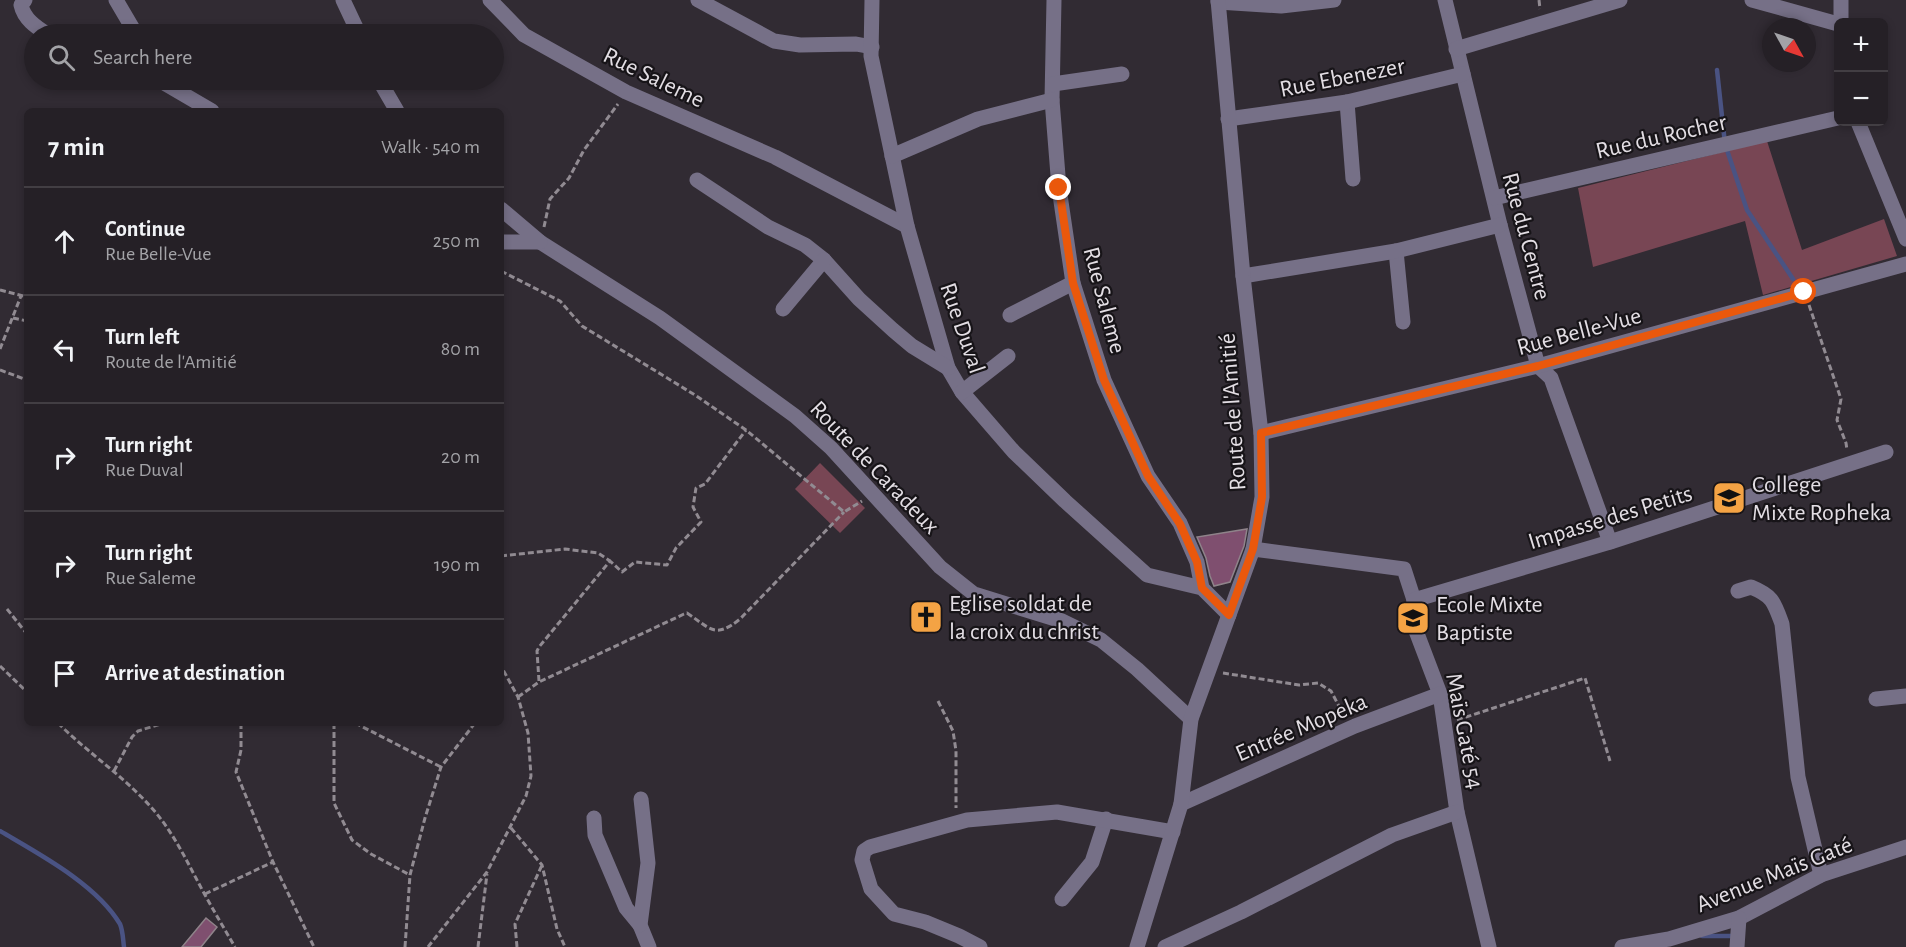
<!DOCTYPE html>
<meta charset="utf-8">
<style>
:root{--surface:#252026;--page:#312d32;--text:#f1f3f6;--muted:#a3a3a7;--line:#423e43}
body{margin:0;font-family:"Alegreya Sans",sans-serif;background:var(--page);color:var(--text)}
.controls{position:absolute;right:18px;top:18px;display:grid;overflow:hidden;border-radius:9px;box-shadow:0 3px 9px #0003}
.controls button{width:54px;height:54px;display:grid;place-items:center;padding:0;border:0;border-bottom:2px solid var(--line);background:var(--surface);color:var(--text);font:30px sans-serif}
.compass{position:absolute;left:1762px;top:18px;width:54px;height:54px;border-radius:50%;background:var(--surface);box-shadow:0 3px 9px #0003;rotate:130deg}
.stop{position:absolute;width:18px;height:18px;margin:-14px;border:4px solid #ea580c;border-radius:50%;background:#fff}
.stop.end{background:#ea580c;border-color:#fff;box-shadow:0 2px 6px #0008}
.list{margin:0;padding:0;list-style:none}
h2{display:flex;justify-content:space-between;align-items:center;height:78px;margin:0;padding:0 24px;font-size:26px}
h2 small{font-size:20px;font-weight:400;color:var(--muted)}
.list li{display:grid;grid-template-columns:39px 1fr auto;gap:18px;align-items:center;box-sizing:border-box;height:108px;padding:0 24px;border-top:2px solid var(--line)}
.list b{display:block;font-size:22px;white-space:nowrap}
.list p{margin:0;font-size:20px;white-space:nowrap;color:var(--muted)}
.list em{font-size:20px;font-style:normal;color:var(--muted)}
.icon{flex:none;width:33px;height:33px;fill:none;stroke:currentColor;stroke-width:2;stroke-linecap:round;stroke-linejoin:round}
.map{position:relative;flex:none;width:1906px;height:947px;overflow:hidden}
.search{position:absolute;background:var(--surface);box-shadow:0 3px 9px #0003;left:24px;top:24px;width:480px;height:66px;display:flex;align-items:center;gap:15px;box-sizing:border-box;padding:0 21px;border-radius:33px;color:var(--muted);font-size:22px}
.panel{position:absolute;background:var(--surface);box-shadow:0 3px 9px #0003;left:24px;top:108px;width:480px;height:618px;border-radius:9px}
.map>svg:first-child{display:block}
</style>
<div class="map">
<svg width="1906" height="947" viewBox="0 0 1906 947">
<rect width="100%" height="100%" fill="#312b33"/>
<!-- grass -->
<g fill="#784654">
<path d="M1767,141L1802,250L1884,219L1897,256L1763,295L1745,221L1593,267L1578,188Z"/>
<path d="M820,463L865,508L840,533L795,489Z"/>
</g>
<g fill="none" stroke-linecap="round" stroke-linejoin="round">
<!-- stream -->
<g stroke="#4a5383" stroke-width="4.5">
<path d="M1717,70L1725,144L1747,210L1793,279"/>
<path d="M0,831C39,854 96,884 120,924C123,931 123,940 124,947"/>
<path d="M1702,936H1736"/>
</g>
</g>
<!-- building -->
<g fill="#7f4f6f" stroke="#8f838a" stroke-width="1.5">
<path d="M1247,529L1244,546L1230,582L1214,586L1210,576L1206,558L1197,537Z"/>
<path d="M933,610L936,621L916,626L913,615Z"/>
<path d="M206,918L217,927L201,947H182Z"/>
</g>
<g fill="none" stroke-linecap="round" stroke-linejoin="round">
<!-- path -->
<g stroke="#918b92" stroke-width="3" stroke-dasharray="6 3" stroke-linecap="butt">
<path d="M1539,0L1540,9"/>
<path d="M544,227L550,199L569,178L584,150L618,104"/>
<path d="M501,271L560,301L582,326L695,395L746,430L844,512L862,501"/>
<path d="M0,290L27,297"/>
<path d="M1809,305L1841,399L1837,420L1846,443L1847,450"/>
<path d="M13,318L27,321"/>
<path d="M0,349L21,296"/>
<path d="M0,370L27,380"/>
<path d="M501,556L565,549L598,553L610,561"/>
<path d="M7,609L27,634"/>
<path d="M0,666L27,692"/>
<path d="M1223,673L1299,685L1318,683L1331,691L1342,712L1339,717"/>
<path d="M539,681L537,651L539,647L610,561L622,572L635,562L667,565L676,548L701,522L693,507L696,488L705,484L746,430"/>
<path d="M518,697L539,682L684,614L687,613C711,629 715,639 740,619L844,512"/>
<path d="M938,701L953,731L956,751V808"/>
<path d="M1457,720L1585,678L1610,761"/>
<path d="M58,723C87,752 122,775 150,806C174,832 188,864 205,895C215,913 225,930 235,947"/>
<path d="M241,723V750L236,772L273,862L314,947"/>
<path d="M334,723V803L352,840L371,854L410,875"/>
<path d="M355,723L441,767"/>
<path d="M114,771L132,737L138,731L164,723"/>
<path d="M511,828L542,865L557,929L565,947"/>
<path d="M205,894L273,862"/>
<path d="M405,947L410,875L425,818L441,767L475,723"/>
<path d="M428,947L487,872L526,796L531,776L528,733L518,697L501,666"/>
<path d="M478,947L487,874"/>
<path d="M517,947L515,924L542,865"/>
</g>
<!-- minor -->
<g stroke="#767087" stroke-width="15">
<path d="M25,0L21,5C24,19 36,27 47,34"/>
<path d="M116,0L136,34"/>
<path d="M343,0L359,34"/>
<path d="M490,0L524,35L626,92L775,157L907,226"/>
<path d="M698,0L774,41L800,45L856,44L872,47"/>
<path d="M872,0L871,56L907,226L948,368L962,392L1014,452L1065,501L1147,575L1202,588L1229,615"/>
<path d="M1054,0L1052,100L1059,188L1073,283L1104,380L1148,476L1180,523L1197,562L1202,588"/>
<path d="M1445,0L1500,225L1538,366L1551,378L1610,542"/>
<path d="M1752,0L1838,24"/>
<path d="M1218,2L1281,6L1334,0"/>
<path d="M1841,22V0"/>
<path d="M1456,49L1620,0"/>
<path d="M159,80L212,111"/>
<path d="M379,80L397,111"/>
<path d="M1053,84L1122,74"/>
<path d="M1347,102L1353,179"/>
<path d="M1228,119L1347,102L1463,74"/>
<path d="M1858,122L1906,239"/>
<path d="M892,156L978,119L1052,100"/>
<path d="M697,180L768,227L805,245L824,260L859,299L893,330L912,346L948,368"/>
<path d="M1494,198L1838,118"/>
<path d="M501,209L540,242L660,318L795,416L831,448L940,567L974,594L1062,621L1101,640L1137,669L1191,719"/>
<path d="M501,242H540"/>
<path d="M1396,251L1403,322"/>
<path d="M1243,276L1396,251L1500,225"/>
<path d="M783,309L824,260"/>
<path d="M1010,315L1073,283"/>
<path d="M962,392L1008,356"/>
<path d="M1261,433L1538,366L1906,264"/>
<path d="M1253,549L1404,569L1414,600L1413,623L1440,694L1457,812L1489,947"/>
<path d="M1738,591L1751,587C1773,596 1774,602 1782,624L1798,777L1821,875"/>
<path d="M1414,600L1610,542L1886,452"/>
<path d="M1876,699L1906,696"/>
<path d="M641,799L648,863L640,925L649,947"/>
<path d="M1181,804L1355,726L1440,694"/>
<path d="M594,818L595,835L626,908L640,925"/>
<path d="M1062,899L1092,862L1106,819"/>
<path d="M980,947L959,936L925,922L894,914L871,889L862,860L864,851L870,847L967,820L1057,812L1173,832"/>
<path d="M1137,947L1181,804L1191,719L1253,549L1262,497L1261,433L1243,276L1218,0"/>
<path d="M1165,947L1241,912L1392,835L1457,812"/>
<path d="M1622,947L1669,939L1739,918L1821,875L1906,847"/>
<path d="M1737,947L1739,918"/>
</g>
</g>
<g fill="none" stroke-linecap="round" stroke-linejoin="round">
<!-- route -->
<path stroke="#ea580c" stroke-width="8" d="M1059,188L1073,283L1104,380L1148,476L1180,524L1197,562L1202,588L1229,615L1253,549L1262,497L1261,433L1538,366L1804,292"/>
</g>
<!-- icons -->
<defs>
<symbol id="school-square" viewBox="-11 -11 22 22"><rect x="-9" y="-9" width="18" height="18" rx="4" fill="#f4a344" stroke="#171418"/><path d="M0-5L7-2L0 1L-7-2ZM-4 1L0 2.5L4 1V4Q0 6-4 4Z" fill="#111"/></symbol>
<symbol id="church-square" viewBox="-11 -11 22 22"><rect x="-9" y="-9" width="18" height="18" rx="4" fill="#f4a344" stroke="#171418"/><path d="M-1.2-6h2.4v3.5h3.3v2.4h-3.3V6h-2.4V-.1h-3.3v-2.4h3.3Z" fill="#111"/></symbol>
</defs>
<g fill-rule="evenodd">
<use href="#school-square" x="1710" y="479" width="38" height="38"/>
<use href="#church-square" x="907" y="598" width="38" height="38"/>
<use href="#school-square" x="1394" y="599" width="38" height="38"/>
</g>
<g text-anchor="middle" stroke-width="4.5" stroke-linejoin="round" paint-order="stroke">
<!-- street labels -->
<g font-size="24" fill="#e3dee4" stroke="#171418">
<text transform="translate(654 77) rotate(26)" y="8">Rue Saleme</text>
<text transform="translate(1342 77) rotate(-11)" y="8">Rue Ebenezer</text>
<text transform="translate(1661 136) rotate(-13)" y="8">Rue du Rocher</text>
<text transform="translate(1527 236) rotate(75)" y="8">Rue du Centre</text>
<text transform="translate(1105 300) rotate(75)" y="8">Rue Saleme</text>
<text transform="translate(963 328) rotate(71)" y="8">Rue Duval</text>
<text transform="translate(1579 331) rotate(-15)" y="8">Rue Belle-Vue</text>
<text transform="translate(1232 412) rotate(-94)" y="8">Route de l'Amitié</text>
<text transform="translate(875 467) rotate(46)" y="8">Route de Caradeux</text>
<text transform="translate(1610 517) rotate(-17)" y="8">Impasse des Petits</text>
<text transform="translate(1301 727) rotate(-23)" y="8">Entrée Mopeka</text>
<text transform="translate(1465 731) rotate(79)" y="8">Maïs Gaté 54</text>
<text transform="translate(1774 874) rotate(-22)" y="8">Avenue Maïs Gaté</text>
</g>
<!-- poi labels -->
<g font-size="24" fill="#e3dee4" stroke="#171418" text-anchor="start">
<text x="1752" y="492">College<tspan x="1752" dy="28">Mixte Ropheka</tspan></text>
<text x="949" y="611">Eglise soldat de<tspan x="949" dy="28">la croix du christ</tspan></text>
<text x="1436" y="612">Ecole Mixte<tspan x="1436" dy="28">Baptiste</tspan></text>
</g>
</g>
</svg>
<div class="controls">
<button>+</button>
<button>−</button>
</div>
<svg class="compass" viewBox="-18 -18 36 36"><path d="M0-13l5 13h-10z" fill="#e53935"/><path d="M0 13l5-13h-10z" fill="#a3a3a7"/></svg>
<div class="stop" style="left:1804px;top:292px"></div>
<div class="stop end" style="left:1059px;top:188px"></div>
<div class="search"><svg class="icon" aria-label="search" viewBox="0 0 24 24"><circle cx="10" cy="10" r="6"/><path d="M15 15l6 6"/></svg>Search here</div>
<section class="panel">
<h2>7 min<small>Walk · 540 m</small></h2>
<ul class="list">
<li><svg class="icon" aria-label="ahead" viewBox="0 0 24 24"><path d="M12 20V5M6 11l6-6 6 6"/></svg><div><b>Continue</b><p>Rue Belle-Vue</p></div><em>250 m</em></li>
<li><svg class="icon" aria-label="left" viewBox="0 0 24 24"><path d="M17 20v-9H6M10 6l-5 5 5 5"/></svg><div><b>Turn left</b><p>Route de l'Amitié</p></div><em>80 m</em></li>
<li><svg class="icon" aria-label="right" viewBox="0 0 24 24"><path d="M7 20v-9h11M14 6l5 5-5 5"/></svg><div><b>Turn right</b><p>Rue Duval</p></div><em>20 m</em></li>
<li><svg class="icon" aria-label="right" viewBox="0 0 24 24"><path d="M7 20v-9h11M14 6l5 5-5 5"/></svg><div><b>Turn right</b><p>Rue Saleme</p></div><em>190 m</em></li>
<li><svg class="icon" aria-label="arrive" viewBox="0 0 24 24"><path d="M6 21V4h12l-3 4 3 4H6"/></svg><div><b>Arrive at destination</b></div></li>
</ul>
</section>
</div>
